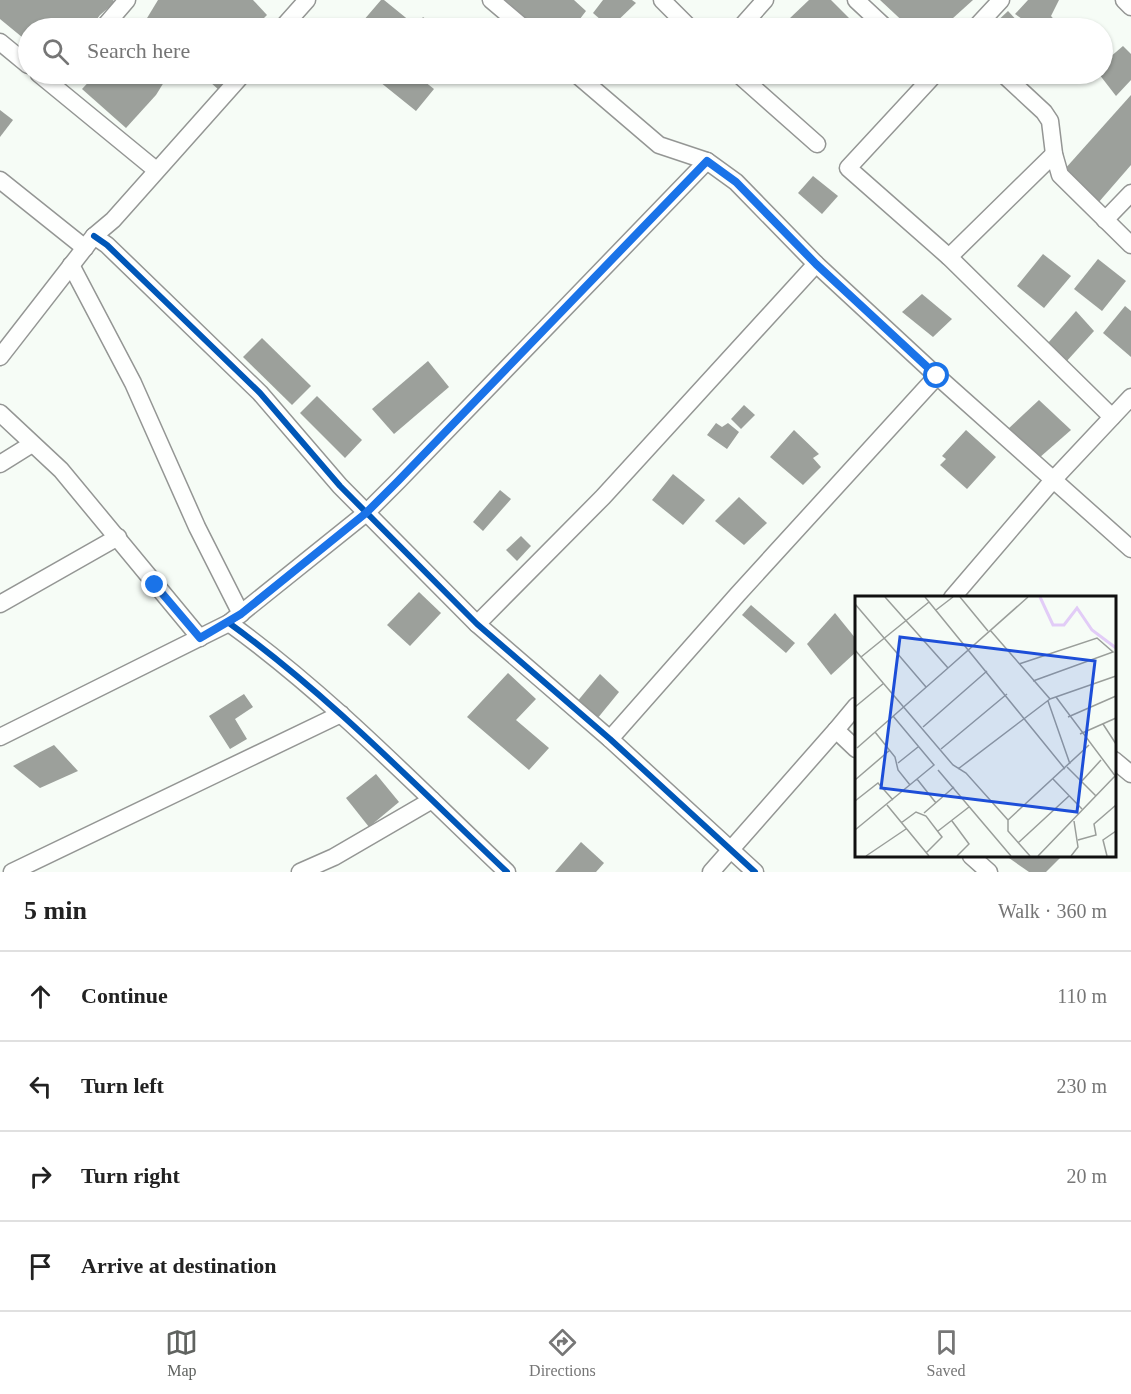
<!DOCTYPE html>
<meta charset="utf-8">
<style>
:root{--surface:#fff;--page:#f6f6f6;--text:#222;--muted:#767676;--line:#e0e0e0;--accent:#606360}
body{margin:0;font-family:Georgia,serif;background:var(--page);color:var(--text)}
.stop{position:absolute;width:18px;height:18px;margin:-14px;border:4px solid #1a73e8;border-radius:50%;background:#fff}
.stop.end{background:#1a73e8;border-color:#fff;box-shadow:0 2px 6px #0008}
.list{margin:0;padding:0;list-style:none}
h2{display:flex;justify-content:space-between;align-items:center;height:78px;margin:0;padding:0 24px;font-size:26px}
h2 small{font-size:20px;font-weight:400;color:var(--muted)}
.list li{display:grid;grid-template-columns:39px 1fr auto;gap:18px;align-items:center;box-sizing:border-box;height:90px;padding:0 24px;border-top:2px solid var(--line)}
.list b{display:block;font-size:22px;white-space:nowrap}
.list em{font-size:20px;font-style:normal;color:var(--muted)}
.icon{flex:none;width:33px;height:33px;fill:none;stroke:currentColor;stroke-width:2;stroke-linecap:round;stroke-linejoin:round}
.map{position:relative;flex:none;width:1131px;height:872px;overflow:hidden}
.search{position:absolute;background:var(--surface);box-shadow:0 2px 4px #0004;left:18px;right:18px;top:18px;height:66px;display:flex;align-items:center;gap:15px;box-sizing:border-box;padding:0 21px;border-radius:33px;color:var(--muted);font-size:22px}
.sheet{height:438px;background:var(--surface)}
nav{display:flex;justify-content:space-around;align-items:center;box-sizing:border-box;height:84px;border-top:2px solid var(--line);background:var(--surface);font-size:16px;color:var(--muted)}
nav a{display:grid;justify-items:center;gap:3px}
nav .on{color:var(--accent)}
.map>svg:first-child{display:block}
</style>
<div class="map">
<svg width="1131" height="872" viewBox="0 0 1131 872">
<rect width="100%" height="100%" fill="#f6fcf6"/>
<!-- building -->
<g fill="#9ca09b">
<path d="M0,0H113L115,2L100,15L90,28H28V42L0,19Z"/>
<path d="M158,0H253L267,15L254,28H141Z"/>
<path d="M381,0H384L416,26L423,17L438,28H357Z"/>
<path d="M505,0H574L586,11L573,28H525L522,26L527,19Z"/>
<path d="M603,0H632L636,3L610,28L593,13Z"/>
<path d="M809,0H831L849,18L839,28H798L789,19Z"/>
<path d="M880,0H973L942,28H910Z"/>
<path d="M1028,0H1059L1051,16L1062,28H1035L1015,14Z"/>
<path d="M1008,11L1021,25L1018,28H990Z"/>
<path d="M634,18L647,28H623Z"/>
<path d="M1123,46L1131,54V80L1116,96L1099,74H1102V64Z"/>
<path d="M96,74H169L156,95L126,128L82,89Z"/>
<path d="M201,74H232L219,90Z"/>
<path d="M370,74H422L419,77L434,89L416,111Z"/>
<path d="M1131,95V165L1098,203L1064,170Z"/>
<path d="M0,110L13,120L0,137Z"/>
<path d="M813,176L838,196L822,214L798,193Z"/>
<path d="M1043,254L1071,276L1044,308L1017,286Z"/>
<path d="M1098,259L1126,281L1102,311L1074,289Z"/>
<path d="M922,294L952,319L933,337L902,312Z"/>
<path d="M1125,306L1131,311V357L1103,333Z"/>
<path d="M1076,311L1094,331L1065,363L1048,343Z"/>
<path d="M262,338L311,386L292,405L243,357Z"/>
<path d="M428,361L449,387L394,434L372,409Z"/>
<path d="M317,396L362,440L345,458L300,413Z"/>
<path d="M1039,400L1071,430L1039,458L1008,429Z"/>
<path d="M744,405L755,415L741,429L731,419Z"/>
<path d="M716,423L722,427L728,423L739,432L727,449L707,435Z"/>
<path d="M794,430L819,454L813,458L821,467L803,485L770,457Z"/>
<path d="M966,430L996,457L967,489L940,465L946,459L942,456Z"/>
<path d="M673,474L705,500L683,525L652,500Z"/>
<path d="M500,490L511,499L483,531L473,522Z"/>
<path d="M739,497L767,523L744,545L715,521Z"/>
<path d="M521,536L531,546L517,561L506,550Z"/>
<path d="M419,592L441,613L410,646L387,625Z"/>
<path d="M751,605L795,643L786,653L742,615Z"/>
<path d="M835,613L856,639V652L831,675L807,644Z"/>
<path d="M508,673L536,699L516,720L549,748L529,770L467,717Z"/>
<path d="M600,674L619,692L597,719L576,703Z"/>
<path d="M244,694L253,707L235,719L247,739L230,749L209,716Z"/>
<path d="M54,745L78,771L40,788L13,766Z"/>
<path d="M376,774L399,802L369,827L346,798Z"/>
<path d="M581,842L604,863L596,872H555Z"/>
<path d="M1012,856H1062L1046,872H1029L1009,858Z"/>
</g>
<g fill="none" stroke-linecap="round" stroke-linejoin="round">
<defs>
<g id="minor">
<path d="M491,0L524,28"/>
<path d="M662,0L690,28"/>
<path d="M856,0L886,28"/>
<path d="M1124,0L1131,7"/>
<path d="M103,28L127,0"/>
<path d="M282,28L307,0"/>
<path d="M740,28L765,0"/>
<path d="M975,28L1001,0"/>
<path d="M0,42L28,65"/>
<path d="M39,74L156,170"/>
<path d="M576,74L659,145L707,161L736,182L816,264L937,376L1131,549"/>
<path d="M738,74L817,144"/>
<path d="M935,74L848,168L949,257L1112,417"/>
<path d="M1003,74L1044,112L1050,121L1054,154L1060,175L1131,245"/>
<path d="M0,180L85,248"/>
<path d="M1105,220L1131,193"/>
<path d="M94,236L107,245L260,393L340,486L477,624L610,739L755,872"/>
<path d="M949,257L1054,154"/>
<path d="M71,265L133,383L197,527L241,614"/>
<path d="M0,357L94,236L113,220L243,74"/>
<path d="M0,413L61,470L200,638"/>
<path d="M0,464L32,444"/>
<path d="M952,598L1053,480L1131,397"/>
<path d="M0,604L118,537"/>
<path d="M477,624L603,497L816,264"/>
<path d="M856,706L836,730L856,749"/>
<path d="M0,737L229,623"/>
<path d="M610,739L738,594L937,376"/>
<path d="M1114,760L1131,774"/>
<path d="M971,856L989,872"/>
<path d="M12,872L341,714"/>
<path d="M300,872L334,857L432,800"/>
<path d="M507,872C416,786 330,696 229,623L366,513L398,481L707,161"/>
<path d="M711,872L836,730"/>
</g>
</defs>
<!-- minor casing -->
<use href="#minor" stroke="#949694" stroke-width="19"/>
<!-- minor -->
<use href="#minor" stroke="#fefffe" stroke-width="16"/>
<defs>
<g id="cycleway">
<path d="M94,236L107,245L260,393L340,486L477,624L610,739L755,872"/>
<path d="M507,872C416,786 330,696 229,623L366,513L398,481L707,161"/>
</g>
</defs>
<!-- cycleway casing -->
<use href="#cycleway" stroke="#fff" stroke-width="10"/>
<!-- cycleway -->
<use href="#cycleway" stroke="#0057b8" stroke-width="6"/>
</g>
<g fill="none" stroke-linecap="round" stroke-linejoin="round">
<!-- route -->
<path stroke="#1a73e8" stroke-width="8" d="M155,585L200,638L241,614L366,513L398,481L707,161L736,182L816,264L937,376"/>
</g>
<!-- overview -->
<g transform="translate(855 596)">
<rect width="261" height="261" fill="#f6fcf6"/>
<path fill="none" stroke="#e2ccf7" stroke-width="3" d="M185,1L198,29H209L222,12L237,34L261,52"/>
<path fill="none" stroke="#9a9e9a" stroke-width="1.5" d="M70,1L210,173M105,1L133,35M0,8L71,91M81,14L98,1M0,54L98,169L111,177L153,224M6,61L74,6M164,68L242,42L258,56L178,85M93,72L173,1M201,101L261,181M195,103L261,80M193,105L215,168M0,111L29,87M213,121L261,100M248,128L261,148M68,131L132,75M20,136L40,161L43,174L55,189M225,138L261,122M2,152L93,72L30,1M86,153L152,98M43,167L63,151M212,171L241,200M103,173L195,103L135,34M83,174L156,260M62,183L81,207M198,183L227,213M0,184L35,154M226,186L246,164M0,205L23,187L38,204M32,209L74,260M69,217L99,191M97,225L114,248L102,260M46,227L61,216L71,220L87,241L71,257M0,234L79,169L38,120M83,235L114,211M223,244L241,239L239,228L261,209M163,247L214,200M11,260L51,233M175,260L153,235V224L234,149M183,260L260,180M216,260L223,251L219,225M252,260L248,244L261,235"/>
<path fill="#1d4ed8" fill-opacity="0.15" stroke="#1d4ed8" stroke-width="3" d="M45,41L240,65L222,216L26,192Z"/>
<rect width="261" height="261" fill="none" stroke="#101010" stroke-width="3"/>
</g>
</svg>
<div class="stop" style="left:937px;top:376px"></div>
<div class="stop end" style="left:155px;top:585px"></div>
<div class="search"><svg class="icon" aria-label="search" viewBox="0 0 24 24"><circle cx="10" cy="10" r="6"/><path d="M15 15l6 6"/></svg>Search here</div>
</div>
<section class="sheet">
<h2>5 min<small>Walk · 360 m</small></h2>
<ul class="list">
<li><svg class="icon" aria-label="ahead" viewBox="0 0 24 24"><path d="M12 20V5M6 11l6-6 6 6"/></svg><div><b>Continue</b></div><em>110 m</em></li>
<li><svg class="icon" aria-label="left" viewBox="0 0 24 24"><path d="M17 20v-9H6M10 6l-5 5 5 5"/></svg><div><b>Turn left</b></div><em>230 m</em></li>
<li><svg class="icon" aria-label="right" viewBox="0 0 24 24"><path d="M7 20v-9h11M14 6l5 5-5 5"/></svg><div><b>Turn right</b></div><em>20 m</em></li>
<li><svg class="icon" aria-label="arrive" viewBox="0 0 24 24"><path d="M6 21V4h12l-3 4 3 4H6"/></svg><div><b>Arrive at destination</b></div></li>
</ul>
</section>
<nav>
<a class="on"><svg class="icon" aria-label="map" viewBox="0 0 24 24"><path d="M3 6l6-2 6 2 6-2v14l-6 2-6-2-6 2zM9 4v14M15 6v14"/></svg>Map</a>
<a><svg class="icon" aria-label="directions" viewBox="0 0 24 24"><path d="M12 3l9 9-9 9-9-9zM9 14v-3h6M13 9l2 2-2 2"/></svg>Directions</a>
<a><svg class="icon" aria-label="saved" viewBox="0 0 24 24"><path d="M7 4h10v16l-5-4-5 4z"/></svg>Saved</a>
</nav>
